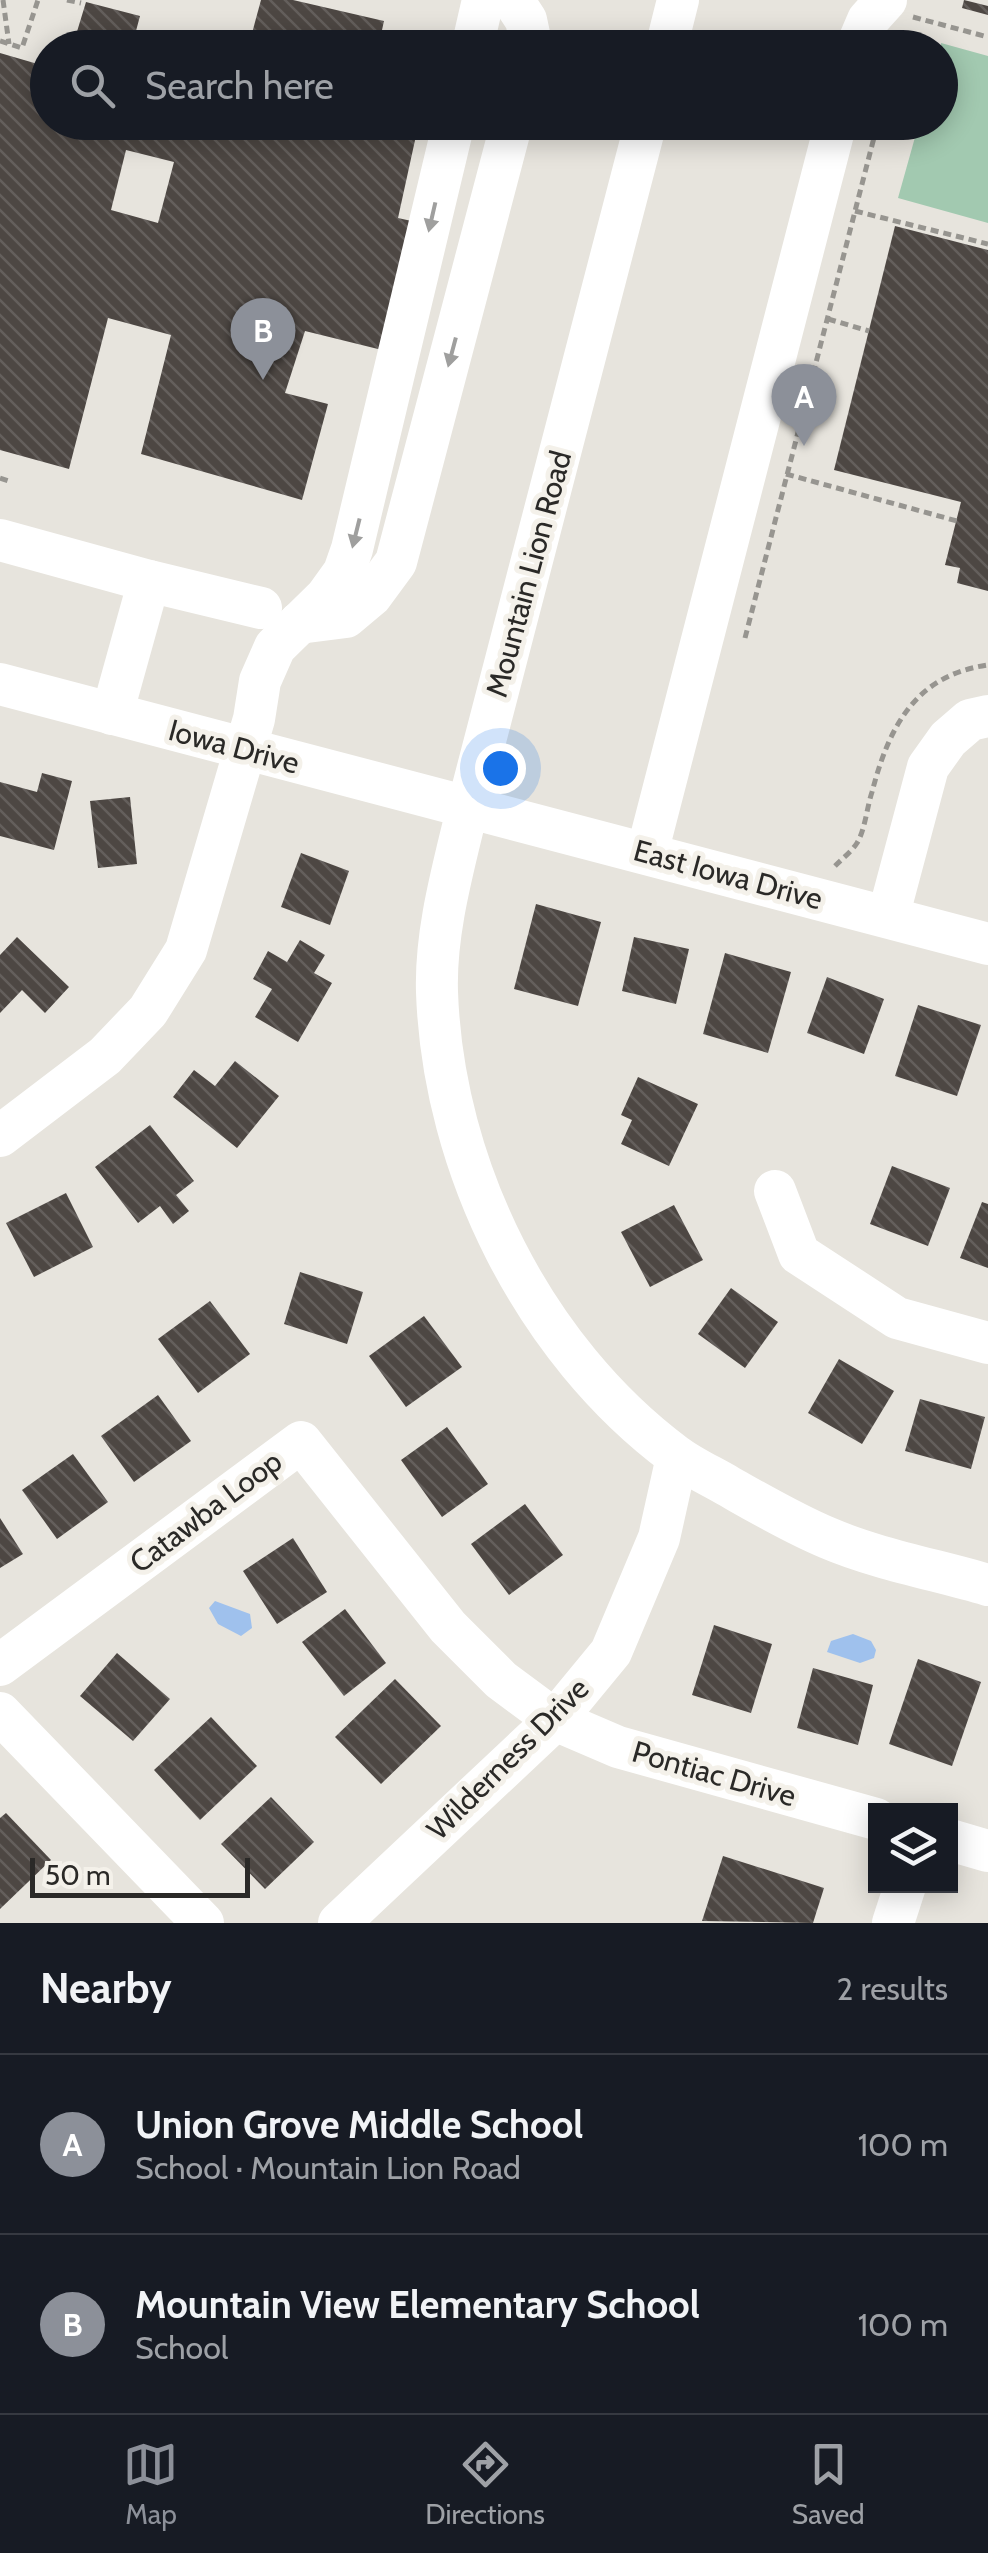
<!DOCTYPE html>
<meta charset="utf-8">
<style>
:root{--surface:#171b24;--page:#20242c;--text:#f1f3f6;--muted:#9ea1a6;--line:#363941;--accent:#8c9099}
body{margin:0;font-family:Cabin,sans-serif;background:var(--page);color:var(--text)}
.controls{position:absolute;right:30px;bottom:30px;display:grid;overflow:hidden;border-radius:0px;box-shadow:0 5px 25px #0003}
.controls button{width:90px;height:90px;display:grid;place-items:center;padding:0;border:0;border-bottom:2px solid var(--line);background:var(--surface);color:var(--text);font:50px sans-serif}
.scale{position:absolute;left:30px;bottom:25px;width:220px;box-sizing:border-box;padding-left:10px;border:5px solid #2a2927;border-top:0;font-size:28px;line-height:35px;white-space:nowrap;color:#2a2927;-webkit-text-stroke:8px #f4f1ea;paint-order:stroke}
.you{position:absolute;left:500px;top:768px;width:35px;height:35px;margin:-25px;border:8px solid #fff;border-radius:50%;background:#1a73e8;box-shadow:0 0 0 15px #1a73e833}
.badge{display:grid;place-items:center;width:65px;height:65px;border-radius:50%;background:var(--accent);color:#fff;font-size:32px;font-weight:700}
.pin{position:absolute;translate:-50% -82px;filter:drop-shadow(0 2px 5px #0008)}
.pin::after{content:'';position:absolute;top:52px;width:35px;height:30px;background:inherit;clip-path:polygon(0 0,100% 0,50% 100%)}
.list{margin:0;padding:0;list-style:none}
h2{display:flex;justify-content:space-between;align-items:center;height:130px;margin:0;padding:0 40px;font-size:42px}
h2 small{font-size:32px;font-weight:400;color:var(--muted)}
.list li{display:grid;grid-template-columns:65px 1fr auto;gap:30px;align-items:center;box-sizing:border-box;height:180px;padding:0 40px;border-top:2px solid var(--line)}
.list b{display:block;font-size:38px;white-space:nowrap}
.list p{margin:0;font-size:32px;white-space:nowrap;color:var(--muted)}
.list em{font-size:32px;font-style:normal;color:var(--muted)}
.icon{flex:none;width:55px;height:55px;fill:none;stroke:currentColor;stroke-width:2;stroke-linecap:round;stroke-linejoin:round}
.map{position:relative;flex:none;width:988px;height:1923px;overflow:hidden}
.search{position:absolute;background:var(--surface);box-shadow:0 5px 25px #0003;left:30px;right:30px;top:30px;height:110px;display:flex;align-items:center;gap:25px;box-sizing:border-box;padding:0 35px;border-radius:55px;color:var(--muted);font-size:38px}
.sheet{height:490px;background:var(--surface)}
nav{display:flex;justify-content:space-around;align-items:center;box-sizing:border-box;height:140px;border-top:2px solid var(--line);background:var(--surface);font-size:28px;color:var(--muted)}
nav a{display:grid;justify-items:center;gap:5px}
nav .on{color:var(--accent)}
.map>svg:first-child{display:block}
</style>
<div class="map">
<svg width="988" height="1923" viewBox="0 0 988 1923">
<defs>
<pattern id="building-back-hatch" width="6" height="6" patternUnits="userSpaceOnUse" patternTransform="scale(2.5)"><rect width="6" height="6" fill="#4d4743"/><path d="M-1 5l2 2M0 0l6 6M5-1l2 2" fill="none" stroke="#645f5c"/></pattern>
</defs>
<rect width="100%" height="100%" fill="#e7e4dd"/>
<!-- pitch -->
<path fill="#a2c9b0" d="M941,43L988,56V223L898,198L919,123L940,122Z"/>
<!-- water -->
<g fill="#9fc1ed">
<path d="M215,1601L250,1614L252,1628L241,1636L218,1624L209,1608Z"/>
<path d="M853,1634L871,1641L876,1650L874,1658L860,1663L827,1652L831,1641Z"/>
</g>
<!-- building -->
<g fill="url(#building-back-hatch)" fill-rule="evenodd">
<path d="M261,0H293L384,21L378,48H248Z"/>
<path d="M964,0L988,6V15L962,8Z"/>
<path d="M86,2L140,16L133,42L149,48H72Z"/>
<path d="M0,53L48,67V122H419L398,218L416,222L382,350L305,331L285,393L328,404L302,500L141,454L171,335L108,318L69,469L0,450ZM126,150L174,162L158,223L111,210Z"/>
<path d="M895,226L988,250V591L957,583L960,568L945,565L961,502L834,470Z"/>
<path d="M42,773L72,781L54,850L0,836V782L37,792Z"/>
<path d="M130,797L137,864L98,868L90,801Z"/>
<path d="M301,853L349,871L330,925L281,907Z"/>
<path d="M536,904L601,922L578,1006L514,989Z"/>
<path d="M17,937L69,987L45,1013L22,990L0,1013V955Z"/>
<path d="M634,937L689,949L676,1004L622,991Z"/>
<path d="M300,940L325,955L314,973L332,983L298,1042L255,1017L272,989L253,979L268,951L287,962Z"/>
<path d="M725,953L791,972L768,1053L703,1034Z"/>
<path d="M827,977L884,999L864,1054L807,1033Z"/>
<path d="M918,1005L981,1025L957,1096L895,1076Z"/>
<path d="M235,1061L279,1096L237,1148L173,1097L194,1070L215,1086Z"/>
<path d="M638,1077L698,1104L669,1166L621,1144L632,1120L621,1115Z"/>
<path d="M150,1125L194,1181L176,1195L189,1211L173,1224L160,1206L138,1223L95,1167Z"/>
<path d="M892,1166L950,1188L928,1246L870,1224Z"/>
<path d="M66,1193L93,1247L34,1277L6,1223Z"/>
<path d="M982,1202L988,1204V1268L960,1258Z"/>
<path d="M674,1205L703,1260L650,1287L621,1232Z"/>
<path d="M300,1272L363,1292L347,1344L284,1324Z"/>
<path d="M731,1288L778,1322L745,1368L698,1334Z"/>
<path d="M210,1301L250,1354L198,1393L158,1339Z"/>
<path d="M424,1316L462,1367L406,1407L369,1356Z"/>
<path d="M839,1359L894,1391L862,1444L808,1413Z"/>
<path d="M158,1395L191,1441L134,1482L101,1436Z"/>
<path d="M920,1399L985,1417L971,1469L905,1451Z"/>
<path d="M447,1427L488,1484L442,1517L401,1460Z"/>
<path d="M73,1454L108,1502L57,1539L22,1490Z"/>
<path d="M525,1504L563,1555L509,1595L471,1544Z"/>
<path d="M0,1518L23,1554L0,1568Z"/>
<path d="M293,1538L327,1592L277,1624L243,1571Z"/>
<path d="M345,1609L386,1663L344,1696L302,1642Z"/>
<path d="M714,1625L772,1644L751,1713L692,1695Z"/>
<path d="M117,1653L170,1699L133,1741L80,1696Z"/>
<path d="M918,1659L981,1682L952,1766L889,1744Z"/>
<path d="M813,1668L873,1685L858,1745L797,1728Z"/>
<path d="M395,1679L441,1726L381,1784L335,1737Z"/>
<path d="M211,1717L257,1766L200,1820L154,1770Z"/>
<path d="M271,1797L314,1842L265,1889L221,1844Z"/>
<path d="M6,1813L51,1860L0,1909V1818Z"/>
<path d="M723,1856L824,1888L813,1923L702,1921Z"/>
</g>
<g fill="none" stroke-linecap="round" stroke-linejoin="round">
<!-- path -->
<g stroke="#979590" stroke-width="5" stroke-dasharray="8 5" stroke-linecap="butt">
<path d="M3,0L9,44"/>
<path d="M67,0L81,3"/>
<path d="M913,17L988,37"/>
<path d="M0,41L22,48L38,0"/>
<path d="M855,211L988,244"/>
<path d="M828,319L869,331"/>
<path d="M786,474L957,521"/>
<path d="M0,478L9,481"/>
<path d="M745,638L878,122"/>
<path d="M835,866C842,859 852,851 857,843C865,830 867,807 872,792C889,727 915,675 988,665"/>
</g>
<!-- minor -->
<g stroke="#fff" stroke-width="42">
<path d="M513,0L526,20L532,48"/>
<path d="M472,48L483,0"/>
<path d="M666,48L678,0"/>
<path d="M856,48L868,20L886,0"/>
<path d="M646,122L468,806C454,866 435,930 437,992C443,1168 534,1350 675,1455C691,1467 711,1476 728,1486C760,1504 794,1524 828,1538C877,1559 937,1570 988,1585"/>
<path d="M0,540L149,581L261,608"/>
<path d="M299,623L346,617L371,596L396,562L512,122"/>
<path d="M0,684L988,944"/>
<path d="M112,714L149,581"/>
<path d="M647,853L836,122"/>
<path d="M888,917L928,767L948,739L970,720L988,716"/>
<path d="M0,1136L105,1056L148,1011L186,950L254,719L260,681L275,647L326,597L344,572L352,549L454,122"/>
<path d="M775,1191L799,1254L897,1318L988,1343"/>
<path d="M0,1665L301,1442L448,1627L501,1680L555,1720L618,1747L876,1819"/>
<path d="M0,1713L203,1923"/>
<path d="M950,1840L988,1851"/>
<path d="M339,1923L555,1720L611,1652L659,1538L677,1457"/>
<path d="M893,1923L905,1886"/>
</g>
</g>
<!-- one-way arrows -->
<defs><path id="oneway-solid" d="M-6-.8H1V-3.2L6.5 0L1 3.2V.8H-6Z" transform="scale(2.5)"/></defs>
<g fill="#9f9f9e">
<use href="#oneway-solid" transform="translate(432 217) rotate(103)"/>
<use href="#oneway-solid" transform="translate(452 352) rotate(105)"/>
<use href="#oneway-solid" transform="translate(356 533) rotate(104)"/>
</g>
<g text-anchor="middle" stroke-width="10" stroke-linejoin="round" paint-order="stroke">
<!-- street labels -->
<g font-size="30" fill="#2a2927" stroke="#f4f1ea">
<text transform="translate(529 574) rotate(-75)" y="10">Mountain Lion Road</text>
<text transform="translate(234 747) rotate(15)" y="10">Iowa Drive</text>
<text transform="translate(728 875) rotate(15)" y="10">East Iowa Drive</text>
<text transform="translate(206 1512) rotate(-37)" y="10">Catawba Loop</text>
<text transform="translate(508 1759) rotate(-45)" y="10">Wilderness Drive</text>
<text transform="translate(714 1774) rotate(16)" y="10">Pontiac Drive</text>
</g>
</g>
</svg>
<div class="controls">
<button><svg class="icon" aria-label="layers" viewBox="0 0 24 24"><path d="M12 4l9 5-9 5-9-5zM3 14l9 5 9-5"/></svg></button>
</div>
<div class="scale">50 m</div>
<div class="you"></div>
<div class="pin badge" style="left:804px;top:446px">A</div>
<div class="pin badge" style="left:263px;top:380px">B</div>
<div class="search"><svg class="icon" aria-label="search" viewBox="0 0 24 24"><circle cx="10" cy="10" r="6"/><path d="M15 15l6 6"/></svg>Search here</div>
</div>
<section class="sheet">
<h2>Nearby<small>2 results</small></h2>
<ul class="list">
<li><span class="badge">A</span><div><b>Union Grove Middle School</b><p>School · Mountain Lion Road</p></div><em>100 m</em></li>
<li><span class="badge">B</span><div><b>Mountain View Elementary School</b><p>School</p></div><em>100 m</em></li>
</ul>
</section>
<nav>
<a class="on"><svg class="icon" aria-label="map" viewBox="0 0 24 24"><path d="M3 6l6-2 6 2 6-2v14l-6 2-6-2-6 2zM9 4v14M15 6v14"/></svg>Map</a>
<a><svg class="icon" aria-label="directions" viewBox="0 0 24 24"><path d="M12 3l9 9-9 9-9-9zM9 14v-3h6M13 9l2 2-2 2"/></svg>Directions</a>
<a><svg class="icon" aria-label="saved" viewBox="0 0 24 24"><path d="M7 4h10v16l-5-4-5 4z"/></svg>Saved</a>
</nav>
